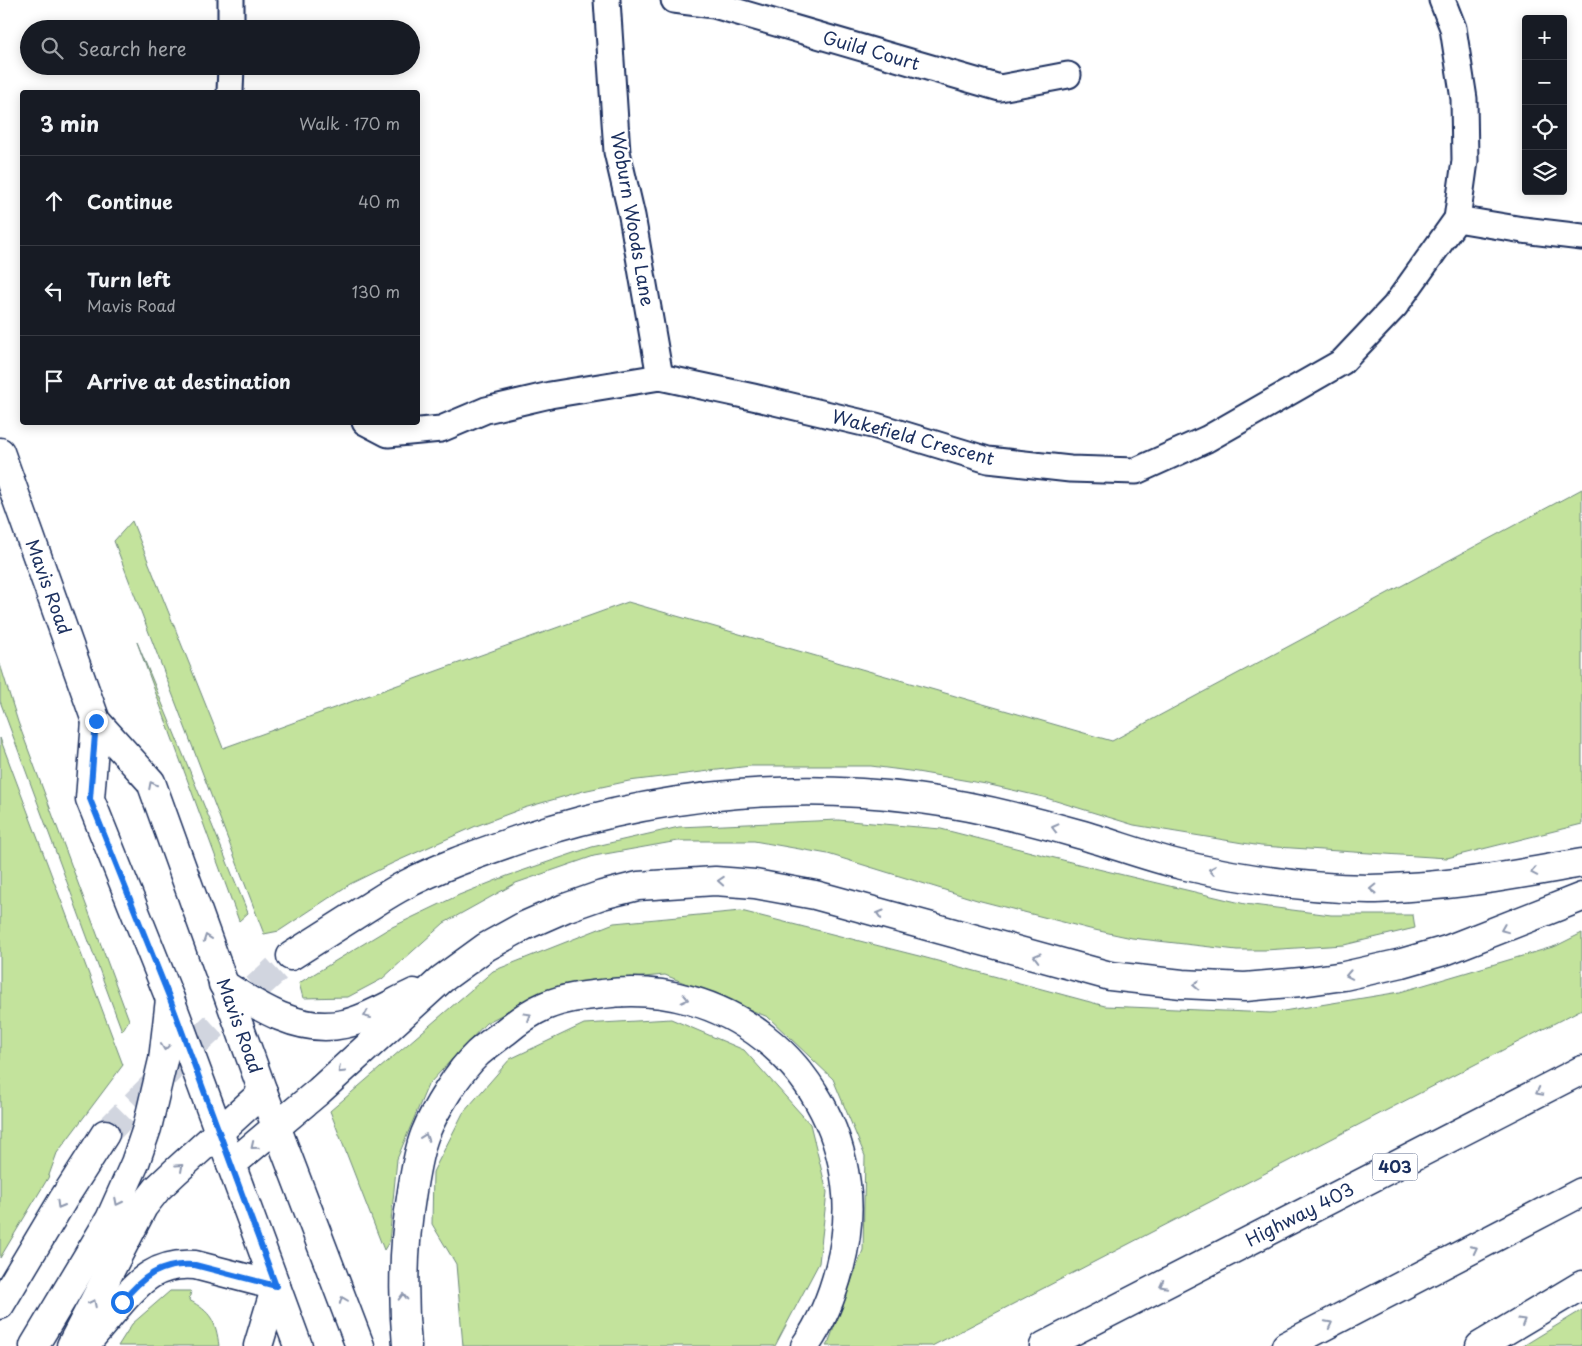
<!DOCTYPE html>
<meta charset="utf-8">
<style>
:root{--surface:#171b24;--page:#242831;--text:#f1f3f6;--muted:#9ea1a6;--line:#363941}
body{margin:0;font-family:"Playpen Sans",sans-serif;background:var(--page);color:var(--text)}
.controls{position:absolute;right:15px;top:15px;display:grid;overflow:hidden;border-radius:5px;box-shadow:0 2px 12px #0003}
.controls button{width:45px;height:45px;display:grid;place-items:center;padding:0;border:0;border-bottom:1px solid var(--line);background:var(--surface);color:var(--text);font:25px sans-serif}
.stop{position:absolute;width:15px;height:15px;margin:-11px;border:4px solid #1a73e8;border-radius:50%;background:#fff}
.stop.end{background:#1a73e8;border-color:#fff;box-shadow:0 1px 5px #0008}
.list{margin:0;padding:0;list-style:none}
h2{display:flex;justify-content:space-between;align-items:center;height:65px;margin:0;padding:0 20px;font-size:21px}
h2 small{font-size:16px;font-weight:400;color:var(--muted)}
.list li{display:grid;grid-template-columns:32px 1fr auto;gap:15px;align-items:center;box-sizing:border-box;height:90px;padding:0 20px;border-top:1px solid var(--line)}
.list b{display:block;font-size:19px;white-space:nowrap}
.list p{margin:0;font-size:16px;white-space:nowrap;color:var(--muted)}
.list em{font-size:16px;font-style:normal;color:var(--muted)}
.icon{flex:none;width:28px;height:28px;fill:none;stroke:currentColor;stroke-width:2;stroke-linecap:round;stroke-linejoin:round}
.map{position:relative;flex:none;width:1582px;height:1346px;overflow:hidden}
.search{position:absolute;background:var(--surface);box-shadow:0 2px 12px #0003;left:20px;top:20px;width:400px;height:55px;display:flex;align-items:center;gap:12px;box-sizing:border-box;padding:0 18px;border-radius:28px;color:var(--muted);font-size:19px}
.panel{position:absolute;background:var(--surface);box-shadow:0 2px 12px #0003;left:20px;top:90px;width:400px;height:335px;border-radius:5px}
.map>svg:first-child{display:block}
</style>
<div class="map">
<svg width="1582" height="1346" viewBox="0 0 1582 1346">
<rect width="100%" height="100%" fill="#fff"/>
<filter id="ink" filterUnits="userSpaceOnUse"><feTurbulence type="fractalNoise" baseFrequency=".02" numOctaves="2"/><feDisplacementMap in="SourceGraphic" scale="10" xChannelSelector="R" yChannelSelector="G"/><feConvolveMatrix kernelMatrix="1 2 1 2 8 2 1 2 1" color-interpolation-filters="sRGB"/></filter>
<g filter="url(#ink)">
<!-- green -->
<g fill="#c3e39c" stroke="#6f897d">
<path d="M1582,489V824L1447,858L1261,846L1134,825L1043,797L986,784L917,772L871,766H750L629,781L583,791L524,808L476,826L393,863L350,884L279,931L264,934L114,541L132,521L223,748L628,602L1112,741Z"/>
<path d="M137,642L248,913L239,921Z"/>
<path d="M0,664L18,722L129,1020L122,1031L0,701Z"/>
<path d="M0,738L123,1065L57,1153L48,1178L0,1258Z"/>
<path d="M838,820L941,829L1098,869L1245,904L1331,915H1413L1415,928L1344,945L1265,950H1237L1132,938L1090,929L977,900L828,854L754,841H678L594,856L516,883L444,923L382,979L348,997L303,998L299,983L388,929L459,895L507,876L592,847L679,827Z"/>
<path d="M741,911L919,956L1105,1006L1271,1013L1400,992L1556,946L1582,933V1009L932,1346H826L829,1341L863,1250L865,1156L833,1079L768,1017L665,975L560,985L486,1023L428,1085L397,1159L389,1242L384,1250L330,1111L493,971L614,923Z"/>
<path d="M671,1019L744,1050L810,1124L827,1192L819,1263L775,1346H463L456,1264L432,1224L433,1172L463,1113L510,1059L584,1024Z"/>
<path d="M170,1291H191L189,1300C211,1312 216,1321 219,1346H118L132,1324Z"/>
<path d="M1582,1310V1346H1523Z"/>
</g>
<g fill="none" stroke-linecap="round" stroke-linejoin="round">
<!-- motorway-tunnel -->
<path stroke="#d1d5df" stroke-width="28" stroke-dasharray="28 14" stroke-linecap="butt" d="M105,1134L200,1039L291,956"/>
<defs>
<g id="minor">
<path d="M607,0L617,152L632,216L660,377"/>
<path d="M674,0L714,5L1000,88L1068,75"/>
<path d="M231,29V0"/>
<path d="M230,92L231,66"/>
<path d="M1457,219L1523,230L1582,237"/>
<path d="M365,422L388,434L441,429L486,410L550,395L660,377L753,397L876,426L988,460L1070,469L1136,471L1207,439L1342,362L1395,306L1457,219L1465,161L1464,99L1453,28L1442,0"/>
</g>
<g id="tertiary">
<path d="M34,1346L110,1219L135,1163L147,1128L163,1060L170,999"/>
<path d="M71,1346L143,1207L158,1188L175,1172L263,1092"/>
</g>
<g id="secondary">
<path d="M0,452L96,721L151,782L263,1092L360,1346"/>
<path d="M96,721L90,799L170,999L298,1346"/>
<path d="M84,1346C95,1333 106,1320 117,1307C140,1280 157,1262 195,1265L276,1286"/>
</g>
<g id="motorway">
<path d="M291,956C316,940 340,925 365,909C378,901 391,892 405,885C441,866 480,853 517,840C646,797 780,781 915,798C969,805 1027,819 1079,834C1114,844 1148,857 1182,865C1243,879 1307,888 1369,889C1382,889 1396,888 1409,887C1468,884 1524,873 1582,863"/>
<path d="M223,984C258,1007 300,1034 344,1024C368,1019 392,1003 414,993"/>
<path d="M231,1165L319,1091L442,979L486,947L524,926L565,908L602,895L638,886L715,881L755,884L815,895L1110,976L1182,984L1245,987L1301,982L1344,976L1402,963L1447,950L1582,897"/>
<path d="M0,1305L64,1198L105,1134"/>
<path d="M258,1346L276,1286"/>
<path d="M407,1346C402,1292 403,1245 412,1191C415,1172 418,1152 425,1134C435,1109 458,1072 478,1053C486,1046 496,1039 505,1032C517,1022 531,1012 545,1006C564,998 583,996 602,994C724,978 831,1063 846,1184C853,1236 835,1303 805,1346"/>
<path d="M1044,1346L1582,1070"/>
<path d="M1286,1346L1582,1192"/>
<path d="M1480,1346L1582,1285"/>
</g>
</defs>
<!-- minor casing -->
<use href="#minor" stroke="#1b2f5e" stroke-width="29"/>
<!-- tertiary casing -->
<use href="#tertiary" stroke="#1b2f5e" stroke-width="31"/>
<!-- secondary casing -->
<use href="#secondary" stroke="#1b2f5e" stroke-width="31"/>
<!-- motorway casing -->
<use href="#motorway" stroke="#1b2f5e" stroke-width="31"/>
<!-- minor -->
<use href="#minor" stroke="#fff" stroke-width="25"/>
<!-- tertiary -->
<use href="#tertiary" stroke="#fff" stroke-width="28"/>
<!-- secondary -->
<use href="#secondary" stroke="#fff" stroke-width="28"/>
<!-- motorway -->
<use href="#motorway" stroke="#fff" stroke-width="28"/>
</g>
<!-- one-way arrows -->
<defs><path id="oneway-chevron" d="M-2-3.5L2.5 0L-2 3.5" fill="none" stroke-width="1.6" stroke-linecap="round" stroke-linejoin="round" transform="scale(1.25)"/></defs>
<g stroke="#8d97ae">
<use href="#oneway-chevron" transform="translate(152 785) rotate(-117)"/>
<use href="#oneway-chevron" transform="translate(1055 828) rotate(-166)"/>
<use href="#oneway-chevron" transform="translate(1212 870) rotate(-169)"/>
<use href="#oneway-chevron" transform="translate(1534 872) rotate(169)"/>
<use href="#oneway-chevron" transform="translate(721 881) rotate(-176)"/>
<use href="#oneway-chevron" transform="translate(1373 889) rotate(179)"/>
<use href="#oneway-chevron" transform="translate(880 914) rotate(-164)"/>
<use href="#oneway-chevron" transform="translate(1504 929) rotate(158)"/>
<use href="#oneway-chevron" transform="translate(207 938) rotate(-110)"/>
<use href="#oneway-chevron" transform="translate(1037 957) rotate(-165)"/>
<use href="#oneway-chevron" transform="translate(1349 975) rotate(169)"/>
<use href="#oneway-chevron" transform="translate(1196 985) rotate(-178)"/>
<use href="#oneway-chevron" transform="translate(685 999) rotate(13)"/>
<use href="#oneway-chevron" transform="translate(367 1015) rotate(157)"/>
<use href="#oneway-chevron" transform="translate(528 1016) rotate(-31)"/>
<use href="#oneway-chevron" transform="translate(165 1047) rotate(96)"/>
<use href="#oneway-chevron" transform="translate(341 1070) rotate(137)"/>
<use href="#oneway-chevron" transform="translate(1539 1092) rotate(153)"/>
<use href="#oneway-chevron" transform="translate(425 1137) rotate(-71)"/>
<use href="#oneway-chevron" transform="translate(254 1146) rotate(141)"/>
<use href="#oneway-chevron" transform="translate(180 1167) rotate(-42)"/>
<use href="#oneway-chevron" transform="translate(118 1202) rotate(117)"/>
<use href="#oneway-chevron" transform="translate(60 1205) rotate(120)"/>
<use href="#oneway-chevron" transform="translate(1474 1249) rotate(-27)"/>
<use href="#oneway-chevron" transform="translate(1163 1285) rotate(153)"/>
<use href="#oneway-chevron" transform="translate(403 1297) rotate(-91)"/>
<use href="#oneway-chevron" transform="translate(343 1300) rotate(-111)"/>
<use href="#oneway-chevron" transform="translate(93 1303) rotate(-63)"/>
<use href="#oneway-chevron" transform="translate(1522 1321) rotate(-31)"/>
<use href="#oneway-chevron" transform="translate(1329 1324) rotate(-27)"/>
</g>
</g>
<g fill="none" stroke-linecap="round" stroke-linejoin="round" filter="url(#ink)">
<!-- route -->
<path stroke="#1a73e8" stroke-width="6" d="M96,721L90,799L170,999L276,1286L195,1265C161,1262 142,1277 122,1302"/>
</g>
<g text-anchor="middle" stroke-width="4.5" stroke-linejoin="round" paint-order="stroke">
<!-- shield labels -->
<rect fill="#fff" stroke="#5f6d8e" stroke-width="1" x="1372.5" y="1153.5" width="45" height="27" rx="4"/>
<g font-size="16" font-weight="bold" fill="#1b2f5e">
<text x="1395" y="1173">403</text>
</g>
<!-- street labels -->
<g font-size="18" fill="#1b2f5e" stroke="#fff">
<text transform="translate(871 51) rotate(16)" y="6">Guild Court</text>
<text transform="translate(632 219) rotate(80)" y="6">Woburn Woods Lane</text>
<text transform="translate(913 438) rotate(15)" y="6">Wakefield Crescent</text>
<text transform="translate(48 587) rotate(70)" y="6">Mavis Road</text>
<text transform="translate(239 1026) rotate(70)" y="6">Mavis Road</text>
<text transform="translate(1300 1215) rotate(-27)" y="6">Highway 403</text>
</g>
</g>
</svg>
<div class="controls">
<button>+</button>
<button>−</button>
<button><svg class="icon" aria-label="locate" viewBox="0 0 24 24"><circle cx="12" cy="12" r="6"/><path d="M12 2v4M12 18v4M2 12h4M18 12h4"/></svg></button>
<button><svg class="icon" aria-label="layers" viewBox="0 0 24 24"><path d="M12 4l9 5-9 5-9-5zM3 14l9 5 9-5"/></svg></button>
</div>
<div class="stop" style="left:122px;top:1302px"></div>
<div class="stop end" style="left:96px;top:721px"></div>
<div class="search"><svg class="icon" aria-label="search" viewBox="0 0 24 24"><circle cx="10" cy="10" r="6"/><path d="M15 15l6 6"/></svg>Search here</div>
<section class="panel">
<h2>3 min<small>Walk · 170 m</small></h2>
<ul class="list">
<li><svg class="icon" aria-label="ahead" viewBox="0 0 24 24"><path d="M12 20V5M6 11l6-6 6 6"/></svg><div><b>Continue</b></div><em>40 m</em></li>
<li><svg class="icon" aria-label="left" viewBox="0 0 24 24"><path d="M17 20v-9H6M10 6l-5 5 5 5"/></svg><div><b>Turn left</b><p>Mavis Road</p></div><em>130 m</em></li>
<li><svg class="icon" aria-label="arrive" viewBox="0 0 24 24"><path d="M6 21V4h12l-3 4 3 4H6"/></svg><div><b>Arrive at destination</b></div></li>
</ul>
</section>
</div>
